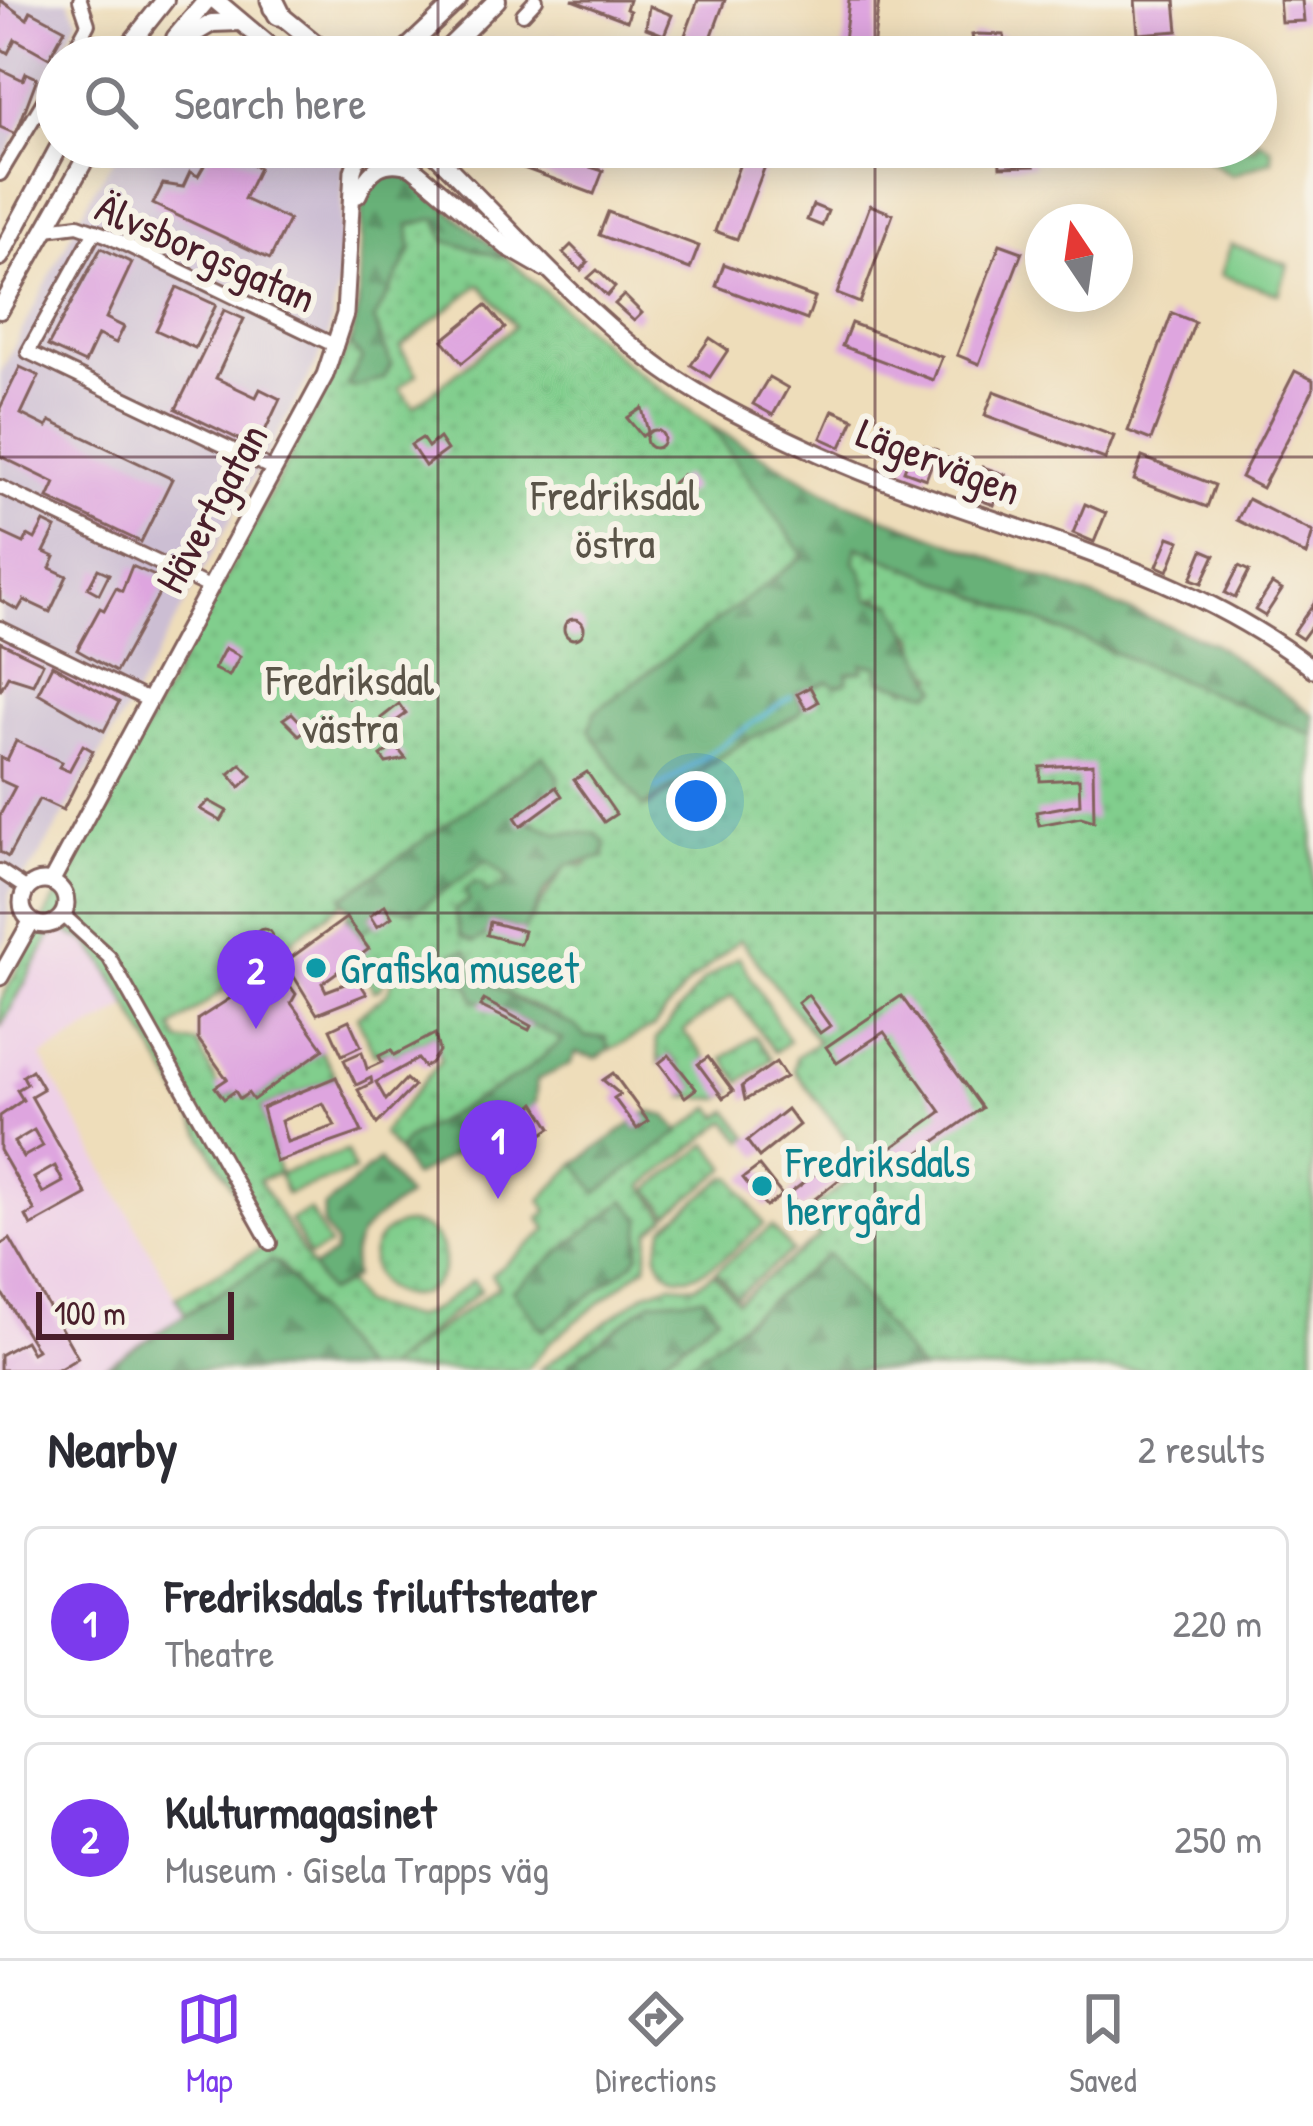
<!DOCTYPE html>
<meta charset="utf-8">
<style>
:root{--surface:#fff;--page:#f7f7f7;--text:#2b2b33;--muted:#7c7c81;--line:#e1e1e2;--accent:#7c3aed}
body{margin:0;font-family:"Patrick Hand",sans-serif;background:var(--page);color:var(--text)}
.compass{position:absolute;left:1025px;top:204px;width:108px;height:108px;border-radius:50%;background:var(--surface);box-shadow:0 6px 30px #0003;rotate:347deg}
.scale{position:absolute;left:36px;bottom:30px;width:198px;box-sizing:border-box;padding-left:12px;border:6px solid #4a1f2b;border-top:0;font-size:33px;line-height:42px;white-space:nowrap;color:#4a1f2b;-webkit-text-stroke:9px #f7f3e8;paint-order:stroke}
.you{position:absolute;left:696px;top:801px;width:42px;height:42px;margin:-30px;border:9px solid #fff;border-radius:50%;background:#1a73e8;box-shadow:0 0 0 18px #1a73e833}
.badge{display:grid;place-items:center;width:78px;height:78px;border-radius:50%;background:var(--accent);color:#fff;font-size:39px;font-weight:700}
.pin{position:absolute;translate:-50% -99px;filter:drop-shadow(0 3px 6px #0008)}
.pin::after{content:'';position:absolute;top:63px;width:42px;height:36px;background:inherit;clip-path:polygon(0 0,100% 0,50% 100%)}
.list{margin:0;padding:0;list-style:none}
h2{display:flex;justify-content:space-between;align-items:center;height:156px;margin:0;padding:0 48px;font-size:51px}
h2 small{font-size:39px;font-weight:400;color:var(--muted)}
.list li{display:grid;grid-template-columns:78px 1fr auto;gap:36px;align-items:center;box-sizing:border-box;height:192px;margin:0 24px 24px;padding:0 24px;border:3px solid var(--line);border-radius:18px}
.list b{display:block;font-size:45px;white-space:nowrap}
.list p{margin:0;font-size:39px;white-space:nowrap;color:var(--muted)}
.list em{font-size:39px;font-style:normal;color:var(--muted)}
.icon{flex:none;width:66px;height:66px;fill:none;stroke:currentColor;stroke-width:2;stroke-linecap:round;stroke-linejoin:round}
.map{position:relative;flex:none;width:1313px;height:1370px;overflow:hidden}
.search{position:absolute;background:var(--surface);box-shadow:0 6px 30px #0003;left:36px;right:36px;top:36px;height:132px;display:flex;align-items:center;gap:30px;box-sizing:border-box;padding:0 42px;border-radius:66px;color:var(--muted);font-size:45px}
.sheet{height:588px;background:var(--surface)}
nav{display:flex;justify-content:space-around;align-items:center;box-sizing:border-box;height:168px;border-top:3px solid var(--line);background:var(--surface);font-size:33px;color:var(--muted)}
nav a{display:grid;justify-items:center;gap:6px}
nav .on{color:var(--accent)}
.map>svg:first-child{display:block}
</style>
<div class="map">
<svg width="1313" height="1370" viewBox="0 0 1313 1370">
<defs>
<pattern id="grass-dots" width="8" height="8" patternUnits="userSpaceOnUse" patternTransform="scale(3)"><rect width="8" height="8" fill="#81ce8d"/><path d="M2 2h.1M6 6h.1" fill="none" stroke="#71b07a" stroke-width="1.8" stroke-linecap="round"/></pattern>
<pattern id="forest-firs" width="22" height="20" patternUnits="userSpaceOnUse" patternTransform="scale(3)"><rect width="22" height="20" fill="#68b178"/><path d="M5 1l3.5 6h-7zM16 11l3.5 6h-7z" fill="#588f63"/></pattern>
<pattern id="park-tufts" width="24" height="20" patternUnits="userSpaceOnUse" patternTransform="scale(3)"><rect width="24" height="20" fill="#81ce8d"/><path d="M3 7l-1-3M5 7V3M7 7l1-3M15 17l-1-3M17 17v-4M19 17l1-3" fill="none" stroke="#71b07a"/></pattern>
</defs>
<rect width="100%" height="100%" fill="#f7f3e8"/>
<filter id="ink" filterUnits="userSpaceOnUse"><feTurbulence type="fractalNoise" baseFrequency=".00833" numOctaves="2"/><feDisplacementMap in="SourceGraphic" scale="24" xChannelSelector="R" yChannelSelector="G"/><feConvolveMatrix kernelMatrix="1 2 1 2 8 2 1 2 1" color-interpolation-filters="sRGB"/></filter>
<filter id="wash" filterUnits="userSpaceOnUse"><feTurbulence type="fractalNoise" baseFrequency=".004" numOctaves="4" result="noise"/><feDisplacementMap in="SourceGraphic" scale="48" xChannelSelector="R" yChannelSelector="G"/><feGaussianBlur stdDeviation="2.7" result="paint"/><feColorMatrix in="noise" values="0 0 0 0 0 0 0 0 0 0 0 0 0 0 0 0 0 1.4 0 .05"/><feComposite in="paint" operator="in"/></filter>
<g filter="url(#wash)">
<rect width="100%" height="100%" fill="#eeddba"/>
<!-- built -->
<path fill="#eed0e7" d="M56,926L94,948L130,1006L41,1057L185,1314L99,1370H0V1028Z"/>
<!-- industrial -->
<g fill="#ccbed3">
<path d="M0,0H68L78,19L0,167Z"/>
<path d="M122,147H327L344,164L339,281L328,337L316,364L132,701L34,865L9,894L7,937L0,950V374L92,193Z"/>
</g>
<!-- grass -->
<g fill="url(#grass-dots)" stroke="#66765c" stroke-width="3" fill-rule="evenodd">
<path d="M438,217L445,240L507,258L625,363L711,426L805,556L595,712L648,807L745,741L798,715L796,693L870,662L879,666L877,674L908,689L936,676L920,662L916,638L879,597L869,600L854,562L856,546L1313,735V1370H920L828,1254L682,1370H649L718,1315L704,1297L569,1365L573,1370H539L647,1292L670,1284L695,1286L714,1273L737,1301L820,1236L804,1215L867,1166L794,1070L796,1057L818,1042L740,939L687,985L654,1026L609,1050L605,1037H585C559,1007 479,997 471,957L469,985L485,1002L564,1040L522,1074L407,1139L398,1152L382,1133L441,1060L434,1035L394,1055L391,1051L374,1054L357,1016L387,994L401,958L393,955L381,988L374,991L357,957L368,949L358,934L374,923L370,916L385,905L415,911L487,860L506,876L505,885L470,901L490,922L532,917L567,865H587L596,833H558L525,820L543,756L172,1028L180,1042L197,1043L224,1099L235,1091L253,1100L321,1051L336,1077L262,1108L279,1173L259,1180L327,1292L347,1283L361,1304L412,1318L435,1309L473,1280L481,1290L385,1369L499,1286L491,1275L548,1230L539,1218L548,1211L541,1200L576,1163L598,1192L712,1107L720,1117L729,1111L749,1137L744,1141L727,1121L643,1186L667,1217L650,1231L646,1266L551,1341L526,1370H362L279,1263L271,1261L185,1314L176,1297L265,1246L105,964L88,943L56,926L0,1028V1002L350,344L362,359L348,386L383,378L391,364L374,320L411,251L409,225ZM480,284L515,326L414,407L399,388L417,374L400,347Z"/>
<path d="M739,957L789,1041L775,1052L732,995L683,1031L733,1091L721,1099L685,1097L695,1088L670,1055L659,1063L656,1039L703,981Z"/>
<path d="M755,1036L772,1059L740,1082L723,1058Z"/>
<path d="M708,1144L727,1168L669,1214L649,1189Z"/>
<path d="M726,1177L733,1178L764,1224C741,1243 676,1312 657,1255L664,1227Z"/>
<circle cx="408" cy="1260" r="36"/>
<path d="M772,1226L792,1251L736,1296L716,1271Z"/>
</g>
<!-- forest -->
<g fill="url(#forest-firs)" stroke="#596852" stroke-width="3">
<path d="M401,170L507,258L445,241L437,218L409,225L411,251L374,320L391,364L384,378L354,388L347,385L362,359L350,344L358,310L362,203C366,182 378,171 401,170Z"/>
<path d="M711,426L844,502L1213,643L1313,714V735L857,546L854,562L862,571L868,599L893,603L938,688L930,693L879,680V666L862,664L863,671L847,673V682L836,686L828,681L796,693L803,707L798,715L745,741L643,807L589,730L595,712L804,556Z"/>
<path d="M543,755L559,778L558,791L526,813L525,820L558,833H595L605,842L604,857L567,865L544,892L524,931L491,922L487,935L474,942L461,936L454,910L469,901L465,890L474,883L483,885L485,893L505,885L506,876L487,860L414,912L384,906L370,916L375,924L358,934L346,918L350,909L342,898Z"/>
<path d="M466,950L480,976L520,1002L575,1026L585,1037H605L609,1050L597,1058L576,1053L570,1064L537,1080L535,1103L525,1115L413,1177L398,1152L407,1139L522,1074L563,1040L474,999L469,985L452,977L455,952Z"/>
<path d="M648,1112L667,1116L680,1132L597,1193L576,1163Z"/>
<path d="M379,1160L407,1197C374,1219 346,1234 354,1278L327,1292L312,1268L334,1254L336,1245L323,1225L324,1208Z"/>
<path d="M625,1200L641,1219L639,1253L633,1263L543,1331L512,1290Z"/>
<path d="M828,1254L920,1370H682Z"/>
<path d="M270,1261L278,1263L362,1370H99Z"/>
<path d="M704,1297L718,1315L649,1370H573L568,1365L652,1301Z"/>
</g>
<!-- park -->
<g fill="url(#park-tufts)" stroke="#66765c" stroke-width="3">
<path d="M1256,139L1271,148L1272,160L1232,175L1187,147H1256Z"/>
<path d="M347,1151L354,1171L286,1194L279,1174Z"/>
<path d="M310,1210L329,1246L309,1256L290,1220Z"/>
</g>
<!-- pitch -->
<path fill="#81ce8d" stroke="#66765c" stroke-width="3" d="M1231,244L1288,265L1279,294L1221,275Z"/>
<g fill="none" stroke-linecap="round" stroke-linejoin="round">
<!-- stream -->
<path stroke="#56b5d4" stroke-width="4.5" d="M657,789L791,697"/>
</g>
<g id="blocks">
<!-- building -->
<g fill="#dea5df" fill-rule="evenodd">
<path d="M0,0L27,19L31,11L65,29L49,58L15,39L8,53L0,48Z"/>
<path d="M572,0H629L626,9L630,11L627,21Z"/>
<path d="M698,0H725L704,57H677Z"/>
<path d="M849,0H879L872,57H842Z"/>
<path d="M1135,0H1175L1178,31L1138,34Z"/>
<path d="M1279,0H1302L1304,21L1281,22Z"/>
<path d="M649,6L672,15L664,35L646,28Z"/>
<path d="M977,34L1004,35L1006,57H976L972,35Z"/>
<path d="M553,35L611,56V57H545Z"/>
<path d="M1100,37L1101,57H1069L1068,45L1075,40Z"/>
<path d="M0,69L23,80L26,73L37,78L16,134L0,127Z"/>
<path d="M215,147L259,168L244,199L289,220L270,259L153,204L163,184L183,187L190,172L198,176Z"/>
<path d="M528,147L603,171L594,194L521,167Z"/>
<path d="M999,147H1028L1034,166L1000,167Z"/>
<path d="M742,158L765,166L737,239L715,231Z"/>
<path d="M813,205L828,211L822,226L807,220Z"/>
<path d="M870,205L893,214L860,303L837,294Z"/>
<path d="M608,212L699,246L690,269L599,235Z"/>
<path d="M1000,244L1022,252L979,364L957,355Z"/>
<path d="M571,245L588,262L581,270L563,253Z"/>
<path d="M101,248L132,263L106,318L124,327L116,343L98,335L85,363L48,346Z"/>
<path d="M724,264L815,298L807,320L716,286Z"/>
<path d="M597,270L615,287L607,296L588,278Z"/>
<path d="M177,287L216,305L195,348L156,330Z"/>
<path d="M624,295L642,313L634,321L615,304Z"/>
<path d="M486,305L505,328L462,363L443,340Z"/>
<path d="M224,310L244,319L216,378L256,397L260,389L280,399L257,448L176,409Z"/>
<path d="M1172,313L1195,322L1151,440L1128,431Z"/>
<path d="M851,323L942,357L933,380L842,346Z"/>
<path d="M710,338L728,350L710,377L691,365Z"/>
<path d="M20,367L39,376L21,414L47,427L50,421L172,479L141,542L48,498L55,483L0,456V408Z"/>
<path d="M1295,371L1313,380V390L1262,488L1241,477Z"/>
<path d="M769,377L788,388L773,415L753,404Z"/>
<path d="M994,391L1114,436L1105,459L985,415Z"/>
<path d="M642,408L648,432L642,436L627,418Z"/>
<path d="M833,410L854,419L841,447L821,438Z"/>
<circle cx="655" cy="439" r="9"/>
<path d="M422,438L428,447L439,438L447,450L425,466L411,445Z"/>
<path d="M915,442L937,450L926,479L904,471Z"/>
<path d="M1142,457L1215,485L1207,507L1134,480Z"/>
<path d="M983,467L1006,475L994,505L972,497Z"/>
<path d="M683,475L693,489L681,497L672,484Z"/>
<path d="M1248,499L1313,532L1306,555L1237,520Z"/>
<path d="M1085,504L1106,513L1094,542L1073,533Z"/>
<path d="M44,522L56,528L44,552L55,557L50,568L67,576L50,612L24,600L18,610L0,600V532L24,543L28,535L35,539Z"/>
<path d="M1169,537L1180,541L1168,571L1157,566Z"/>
<path d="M1203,550L1215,555L1202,583L1191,579Z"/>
<path d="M132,566L166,581L116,672L77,650L100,608L104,610L116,588L122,591Z"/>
<path d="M1239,566L1249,571L1235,598L1225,593Z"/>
<path d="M98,569L109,574L99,594L88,588Z"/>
<path d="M1272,584L1282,590L1265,616L1255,610Z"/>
<path d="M1313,604V624L1302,639L1293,633Z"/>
<circle cx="574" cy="629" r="10"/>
<path d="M0,642L43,663L33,684L8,676L0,691Z"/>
<path d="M225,648L240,656L229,676L214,669Z"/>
<path d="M52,665L119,702L104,731L38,693Z"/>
<path d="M342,675L354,693L348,698L332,682Z"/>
<path d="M810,687L818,702L806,709L797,694Z"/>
<path d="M399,704L406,714L392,724L384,722L381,718Z"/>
<path d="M292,713L307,729L299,735L283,719Z"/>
<path d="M16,741L62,762L59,767L69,771L83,745L93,751L63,810L39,799L8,857L0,852V815L15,787L0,780V757L7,760Z"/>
<path d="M395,745L406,759L386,763L381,756Z"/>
<path d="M241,764L252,776L240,787L229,774Z"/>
<path d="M1093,764L1094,821L1081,817L1039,825L1036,812L1080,804L1079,779L1040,781V767Z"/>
<path d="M587,772L616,814L604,822L574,780Z"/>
<path d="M556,787L562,796L521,826L515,817Z"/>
<path d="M209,801L227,811L221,821L200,809Z"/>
<path d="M385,905L392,917L377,927L370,916Z"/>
<path d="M346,918L369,949L322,983L326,991L350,982L354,974L367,994L317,1014L285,962Z"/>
<path d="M490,922L524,931L520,944L487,935Z"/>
<circle cx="264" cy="938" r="9"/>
<path d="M277,968L296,994L291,1003L324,1049L253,1100L248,1093L240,1099L235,1091L224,1099L215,1087L227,1079L198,1039V1019Z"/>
<path d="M808,995L830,1026L820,1033L798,1003Z"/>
<path d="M901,996L982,1108L891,1173L879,1157L941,1112L884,1032L837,1063L826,1047Z"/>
<path d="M484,1000L531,1026L529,1030L480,1006Z"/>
<path d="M349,1020L361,1046L342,1055L330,1029Z"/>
<path d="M435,1034L439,1051L431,1063L424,1067L418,1059L376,1082L386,1100L406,1079L414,1086L377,1124L358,1090L372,1083L371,1078L356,1085L344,1060L362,1052L367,1069L382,1062L379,1056L391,1050L394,1055Z"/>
<path d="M669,1055L696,1089L685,1097L659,1063Z"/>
<path d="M708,1057L733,1091L723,1098L698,1064Z"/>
<path d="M776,1062L786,1077L745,1100L742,1086Z"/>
<path d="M32,1070L43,1089L31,1096L87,1195L31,1226L26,1216L35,1211L0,1150V1116L23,1100L17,1090L27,1084L23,1076ZM34,1130L43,1146L23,1157L14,1142ZM55,1166L63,1182L43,1193L34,1178Z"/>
<path d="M613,1073L648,1121L637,1129L614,1098L620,1094L603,1080Z"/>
<path d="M336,1077L362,1132L276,1162L262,1108ZM323,1103L335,1126L287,1142L281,1121Z"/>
<path d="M535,1103L551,1128L539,1136L530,1121L521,1135L513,1124Z"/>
<path d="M787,1109L799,1125L759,1157L747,1141Z"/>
<path d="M829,1163L840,1179L801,1210L789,1194Z"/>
<path d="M759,1166L782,1195L766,1207L743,1178Z"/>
<path d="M10,1239L78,1358L58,1370H0V1355L25,1341L32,1353L37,1350L0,1290V1245Z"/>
</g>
</g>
</g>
<g filter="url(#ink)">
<use href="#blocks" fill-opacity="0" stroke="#83625d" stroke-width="3"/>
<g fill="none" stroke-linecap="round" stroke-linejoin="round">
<defs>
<g id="minor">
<path d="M523,14L536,0"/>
<path d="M70,57L88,24L80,0"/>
<path d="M0,174L57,79"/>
<path d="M47,229L78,225L106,235L336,346"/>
<path d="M95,231L28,352L273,469"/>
<path d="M0,487L209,587"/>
<path d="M0,628L148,700"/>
<path d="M0,871L27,889"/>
<path d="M63,915L109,957L270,1243"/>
</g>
<g id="tertiary">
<path d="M388,147L507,247L545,269"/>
<path d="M428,147C499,216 567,295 645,356C696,397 761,427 820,454C982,527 1171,558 1313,669"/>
<path d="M358,195C369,170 383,157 412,167"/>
<circle cx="44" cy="903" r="22"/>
<path d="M51,882L325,375L345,314L353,171L361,147"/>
<path d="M0,977L31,922"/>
</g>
<g id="secondary">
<path d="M215,0L283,57"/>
<path d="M272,8L332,57"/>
<path d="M175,38L207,0"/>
<path d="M163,52L212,23L241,22"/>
<path d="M120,57L165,0"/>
<path d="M398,57L458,0"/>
<path d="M439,57L497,0"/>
<path d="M0,257L59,147"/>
<path d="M0,310L92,147"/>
</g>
<path id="motorway" d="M272,0L279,14"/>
</defs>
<!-- minor casing -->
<use href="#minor" stroke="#83625d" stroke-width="18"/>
<!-- tertiary casing -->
<use href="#tertiary" stroke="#83625d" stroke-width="21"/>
<!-- secondary casing -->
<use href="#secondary" stroke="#83625d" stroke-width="22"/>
<!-- motorway casing -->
<use href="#motorway" stroke="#83625d" stroke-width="27"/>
<!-- minor -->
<use href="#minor" stroke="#fff" stroke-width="12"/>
<!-- tertiary -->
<use href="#tertiary" stroke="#fff" stroke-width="15"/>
<!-- secondary -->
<use href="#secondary" stroke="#fff" stroke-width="16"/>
<!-- motorway -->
<use href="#motorway" stroke="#fff" stroke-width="21"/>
</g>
</g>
<!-- grid -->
<path fill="none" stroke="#4a1f2b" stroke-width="3" stroke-opacity="0.55" d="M438,0V57M875,0V57M438,147V1370M875,147V1370M0,457H1313M0,913H1313"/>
<!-- markers -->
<g fill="#0f9aa8" stroke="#f7f3e8" stroke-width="4.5">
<circle cx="316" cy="968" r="12"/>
<circle cx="762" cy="1186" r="12"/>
</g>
<g text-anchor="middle" stroke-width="12" stroke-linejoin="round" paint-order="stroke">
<!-- street labels -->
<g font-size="42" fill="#4a1f2b" stroke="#f7f3e8">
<text transform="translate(206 252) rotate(24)" y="15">Älvsborgsgatan</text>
<text transform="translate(939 461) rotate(21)" y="15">Lägervägen</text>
<text transform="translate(211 508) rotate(-61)" y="15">Hävertgatan</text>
</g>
<!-- park labels -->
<g font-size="42" fill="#5a5448" stroke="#f7f3e8">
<text x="615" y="510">Fredriksdal<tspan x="615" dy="48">östra</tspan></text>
<text x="350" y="695">Fredriksdal<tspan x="350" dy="48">västra</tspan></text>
</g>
<!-- culture labels -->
<g font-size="42" fill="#0d838f" stroke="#f7f3e8" text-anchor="start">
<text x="340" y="983">Grafiska museet</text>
<text x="786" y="1177">Fredriksdals<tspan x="786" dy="48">herrgård</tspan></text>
</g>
</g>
</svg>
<svg class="compass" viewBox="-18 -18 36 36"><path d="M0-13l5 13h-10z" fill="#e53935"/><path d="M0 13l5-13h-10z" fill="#7c7c81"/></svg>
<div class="scale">100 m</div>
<div class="you"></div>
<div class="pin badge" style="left:498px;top:1199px">1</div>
<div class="pin badge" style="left:256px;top:1029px">2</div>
<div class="search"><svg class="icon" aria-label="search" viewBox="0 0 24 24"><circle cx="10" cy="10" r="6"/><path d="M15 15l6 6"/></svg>Search here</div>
</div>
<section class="sheet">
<h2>Nearby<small>2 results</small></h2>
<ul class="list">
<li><span class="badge">1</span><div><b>Fredriksdals friluftsteater</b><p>Theatre</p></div><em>220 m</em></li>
<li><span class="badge">2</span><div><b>Kulturmagasinet</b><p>Museum · Gisela Trapps väg</p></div><em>250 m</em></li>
</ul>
</section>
<nav>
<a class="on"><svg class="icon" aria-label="map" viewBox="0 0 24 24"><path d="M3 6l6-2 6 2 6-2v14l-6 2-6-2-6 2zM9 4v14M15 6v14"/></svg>Map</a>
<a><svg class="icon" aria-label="directions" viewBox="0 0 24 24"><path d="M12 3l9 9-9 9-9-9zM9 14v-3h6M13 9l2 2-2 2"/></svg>Directions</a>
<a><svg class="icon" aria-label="saved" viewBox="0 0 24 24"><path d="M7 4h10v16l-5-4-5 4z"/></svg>Saved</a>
</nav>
